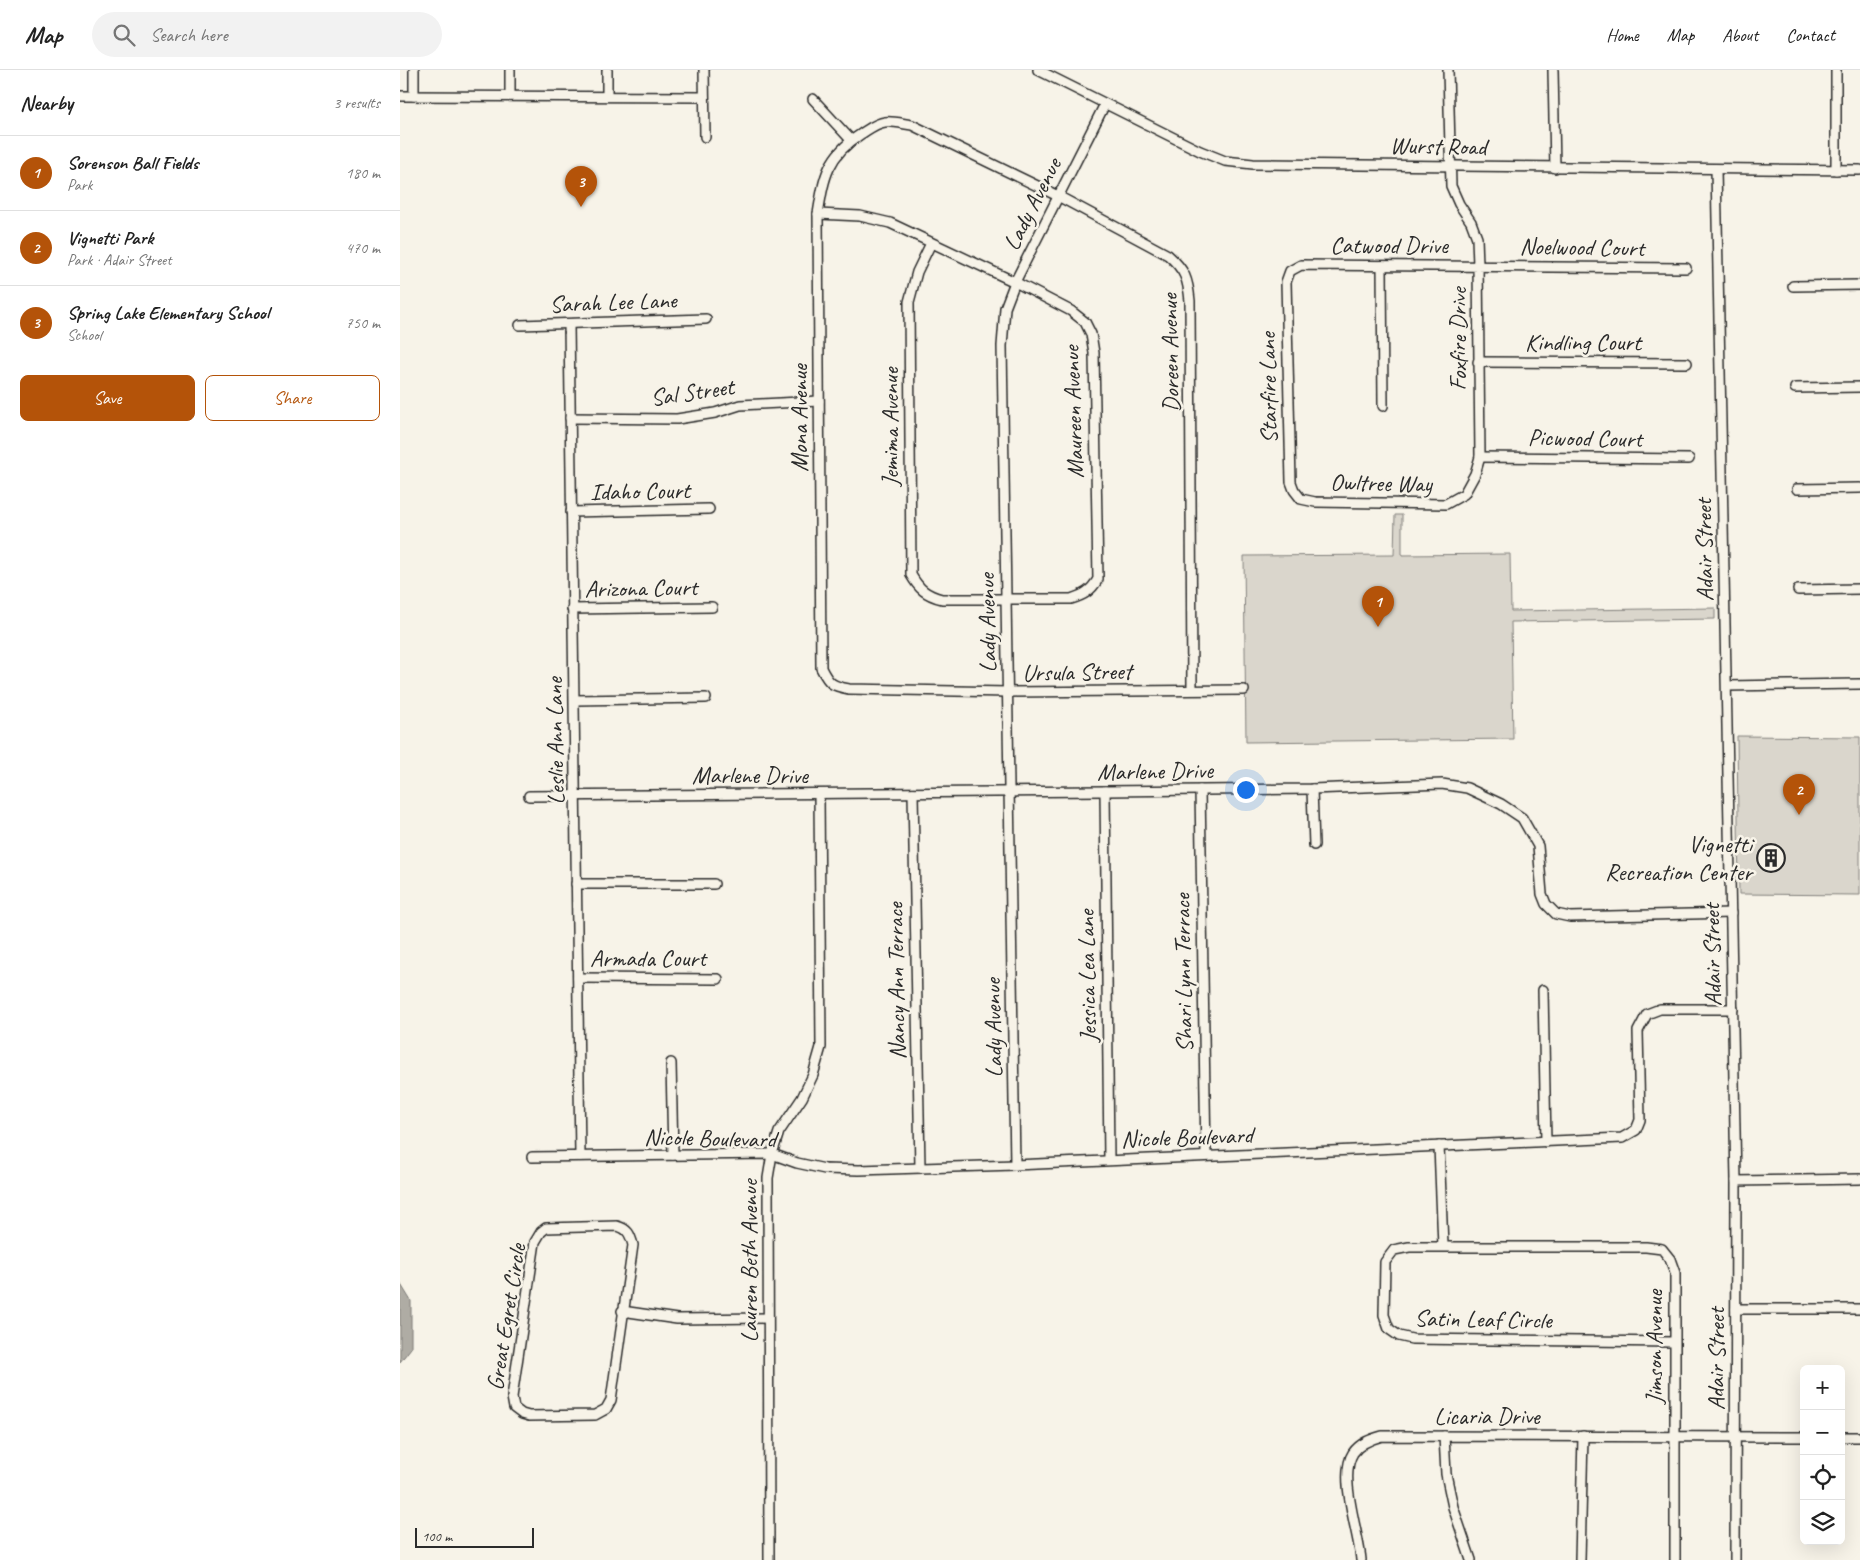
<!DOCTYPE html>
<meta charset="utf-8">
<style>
:root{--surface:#fff;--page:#f2f2f2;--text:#222;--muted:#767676;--line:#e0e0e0;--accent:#b45309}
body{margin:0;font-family:Caveat,sans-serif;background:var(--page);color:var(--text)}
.controls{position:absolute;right:15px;bottom:15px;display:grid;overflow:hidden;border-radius:8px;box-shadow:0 5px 20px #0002}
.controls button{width:45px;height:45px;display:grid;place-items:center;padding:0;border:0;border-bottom:1px solid var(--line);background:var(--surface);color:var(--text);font:25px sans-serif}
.scale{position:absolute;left:15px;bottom:12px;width:119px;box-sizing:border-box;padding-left:5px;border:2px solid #2b2b2b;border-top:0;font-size:14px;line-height:18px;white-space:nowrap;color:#2b2b2b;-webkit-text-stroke:4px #f7f3e8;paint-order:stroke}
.you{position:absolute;left:845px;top:719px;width:18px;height:18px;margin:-12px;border:4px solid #fff;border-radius:50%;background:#1a73e8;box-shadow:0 0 0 8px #1a73e833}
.badge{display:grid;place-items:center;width:32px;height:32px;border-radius:50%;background:var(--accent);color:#fff;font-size:16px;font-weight:700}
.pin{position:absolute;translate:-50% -41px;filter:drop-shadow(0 1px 2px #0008)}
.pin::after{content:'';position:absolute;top:26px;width:18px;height:15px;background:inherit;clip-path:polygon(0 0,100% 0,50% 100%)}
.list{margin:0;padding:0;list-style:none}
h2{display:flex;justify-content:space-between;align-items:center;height:65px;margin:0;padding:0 20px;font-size:21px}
h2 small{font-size:16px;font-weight:400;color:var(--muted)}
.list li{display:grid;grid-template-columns:32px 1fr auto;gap:15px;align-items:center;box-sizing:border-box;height:75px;padding:0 20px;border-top:1px solid var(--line)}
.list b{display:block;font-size:19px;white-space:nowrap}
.list p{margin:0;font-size:16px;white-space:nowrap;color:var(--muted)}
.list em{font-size:16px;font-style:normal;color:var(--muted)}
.actions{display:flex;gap:10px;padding:15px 20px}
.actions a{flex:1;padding:11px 0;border:1px solid var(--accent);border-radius:8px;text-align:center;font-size:18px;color:var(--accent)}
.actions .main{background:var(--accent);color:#fff}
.icon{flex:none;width:28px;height:28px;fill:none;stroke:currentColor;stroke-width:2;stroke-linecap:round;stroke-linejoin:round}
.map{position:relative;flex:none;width:1460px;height:1490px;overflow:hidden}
header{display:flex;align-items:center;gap:30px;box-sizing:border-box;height:70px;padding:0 25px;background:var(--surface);border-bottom:1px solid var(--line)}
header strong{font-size:24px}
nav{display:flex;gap:28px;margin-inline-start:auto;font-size:18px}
.search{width:350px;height:45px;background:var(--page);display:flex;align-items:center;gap:12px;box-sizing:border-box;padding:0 18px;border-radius:28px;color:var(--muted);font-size:19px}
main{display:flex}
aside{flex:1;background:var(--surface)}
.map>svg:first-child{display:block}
</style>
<header>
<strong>Map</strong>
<div class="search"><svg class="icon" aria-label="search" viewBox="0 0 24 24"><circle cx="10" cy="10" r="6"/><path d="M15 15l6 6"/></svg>Search here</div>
<nav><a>Home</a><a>Map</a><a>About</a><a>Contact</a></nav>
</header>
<main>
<aside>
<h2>Nearby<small>3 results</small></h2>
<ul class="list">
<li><span class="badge">1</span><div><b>Sorenson Ball Fields</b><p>Park</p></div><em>180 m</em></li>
<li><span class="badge">2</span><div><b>Vignetti Park</b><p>Park · Adair Street</p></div><em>470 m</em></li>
<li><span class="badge">3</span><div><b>Spring Lake Elementary School</b><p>School</p></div><em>750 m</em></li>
</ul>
<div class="actions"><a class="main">Save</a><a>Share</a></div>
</aside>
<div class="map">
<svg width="1460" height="1490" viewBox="0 0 1460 1490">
<rect width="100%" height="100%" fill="#f7f3e8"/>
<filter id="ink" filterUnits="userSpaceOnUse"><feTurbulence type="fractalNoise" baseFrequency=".02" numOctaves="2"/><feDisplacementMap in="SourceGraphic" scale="10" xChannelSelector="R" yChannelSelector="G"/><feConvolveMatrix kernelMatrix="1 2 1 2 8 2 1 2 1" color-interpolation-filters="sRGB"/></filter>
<g filter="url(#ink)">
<!-- green -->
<g fill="#dad6cc" stroke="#82807c">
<path d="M995,445H1002V485L1110,484L1111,541L1315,538V549L1111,552L1113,669L846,672L844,486L994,485Z"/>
<path d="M1337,666L1460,667V825L1339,824Z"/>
</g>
<!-- water -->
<path fill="#afaca4" stroke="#7a7874" d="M0,1213L11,1231V1278L0,1292Z"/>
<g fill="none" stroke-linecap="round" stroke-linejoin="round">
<defs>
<g id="minor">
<path d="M14,0V26"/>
<path d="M110,0V26"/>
<path d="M304,0L305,67"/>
<path d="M638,0L800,81L825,91L853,94L1460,100"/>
<path d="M1048,0L1051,116L1059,134L1071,152L1077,168L1078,195L1080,387L1075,404L1064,424L1046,434L915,432L901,429L894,420L891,412L886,212L890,201L901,195L1286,198"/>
<path d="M1153,0L1155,98"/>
<path d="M1436,0V100"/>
<path d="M0,26L304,27"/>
<path d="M207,26V0"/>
<path d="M413,29L451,70"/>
<path d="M1316,99L1336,1111L1335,1490"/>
<path d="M418,144L460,146L490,153L615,212L671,241L685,252L691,264L694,283L698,509C691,521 684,525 671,529H542C526,525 519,519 511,505L509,232L517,202L531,173"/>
<path d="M982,196L983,336"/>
<path d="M1393,216L1460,215"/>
<path d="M169,254L180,1086"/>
<path d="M120,255L306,249"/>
<path d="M1078,292L1287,293"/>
<path d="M1395,318L1460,317"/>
<path d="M170,348L277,349L315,343L340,335L419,331"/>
<path d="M1080,387L1289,389"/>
<path d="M1397,419L1460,418"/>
<path d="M171,442L309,439"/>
<path d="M1398,520L1460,519"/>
<path d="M172,539L312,537"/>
<path d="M1327,616L1460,614"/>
<path d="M792,620L790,231C788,209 785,200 768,185L658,126L512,55C504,54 493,51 485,52C476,53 469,59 461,64C427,86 424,107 418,144L421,598C429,614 432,616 449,619L608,622L844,620"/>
<path d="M175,630L306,628"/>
<path d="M912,719L914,775"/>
<path d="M800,720L806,1086"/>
<path d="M705,721L709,1090"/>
<path d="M513,723L520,1098"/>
<path d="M129,726L705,721L912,719L1042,714L1067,718L1101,734L1122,748L1138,776L1142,824L1146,834L1156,844L1170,847L1331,843"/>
<path d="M176,814H314"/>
<path d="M178,908L318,909"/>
<path d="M1143,920L1146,1072"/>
<path d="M271,993L273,1085"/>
<path d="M1039,1076L1043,1176"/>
<path d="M132,1087L372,1084L397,1093L425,1099L459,1100L615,1095L1222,1068L1236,1060L1240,1050L1238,961L1247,944L1260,939H1333"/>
<path d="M615,1095L602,276L605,238L615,212L705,34"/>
<path d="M1336,1111L1460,1109"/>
<path d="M217,1156C228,1159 230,1164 233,1175L211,1330L206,1339L195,1345L129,1346L122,1344L114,1338L112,1327L135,1172L141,1162L146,1158Z"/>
<path d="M1336,1239H1460"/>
<path d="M222,1241L277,1249L368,1248"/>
<path d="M1273,1272L1012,1269L999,1266L989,1259L984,1245L985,1192L994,1180L1009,1177H1246L1262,1179L1270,1189L1275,1203V1490"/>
<path d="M1044,1366L1046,1404L1053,1437L1071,1490"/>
<path d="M1441,1367H1460"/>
<path d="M369,1490L368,1108L372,1084L379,1062L402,1028L413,1005L421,977L419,724"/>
<path d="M961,1490C959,1463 938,1406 953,1383C960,1373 971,1369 982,1366L1404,1367"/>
<path d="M1180,1490L1183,1366"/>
</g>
</defs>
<!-- minor casing -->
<use href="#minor" stroke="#2b2b2b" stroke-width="12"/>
<!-- minor -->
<use href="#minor" stroke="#f7f3e8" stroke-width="9"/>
</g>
</g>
<!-- icons -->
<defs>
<symbol id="building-ring" viewBox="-11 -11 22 22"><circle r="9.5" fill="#f7f3e8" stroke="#2b2b2b" stroke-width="1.5"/><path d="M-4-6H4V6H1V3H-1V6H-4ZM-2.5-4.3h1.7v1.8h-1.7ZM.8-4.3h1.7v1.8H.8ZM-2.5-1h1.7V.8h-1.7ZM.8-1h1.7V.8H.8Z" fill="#2b2b2b"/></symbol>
</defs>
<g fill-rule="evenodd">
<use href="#building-ring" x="1355" y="772" width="32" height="32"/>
</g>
<g text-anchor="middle" stroke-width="5" stroke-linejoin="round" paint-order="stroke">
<!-- street labels -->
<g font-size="24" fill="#2b2b2b" stroke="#f7f3e8">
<text transform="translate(1038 76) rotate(1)" y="8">Wurst Road</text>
<text transform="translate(632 134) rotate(-63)" y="8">Lady Avenue</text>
<text x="989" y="183">Catwood Drive</text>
<text transform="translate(1182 177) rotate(1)" y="8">Noelwood Court</text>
<text transform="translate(213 232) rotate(-2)" y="8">Sarah Lee Lane</text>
<text transform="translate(1058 269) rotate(-90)" y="8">Foxfire Drive</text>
<text x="1183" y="280">Kindling Court</text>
<text transform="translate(770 283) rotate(-91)" y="8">Doreen Avenue</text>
<text transform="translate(868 318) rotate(-91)" y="8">Starfire Lane</text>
<text transform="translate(292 322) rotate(-8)" y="8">Sal Street</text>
<text transform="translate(673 342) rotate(-92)" y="8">Maureen Avenue</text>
<text transform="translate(399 348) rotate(-90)" y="8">Mona Avenue</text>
<text transform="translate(490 357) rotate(-90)" y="8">Jemima Avenue</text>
<text transform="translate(1185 368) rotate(1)" y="8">Picwood Court</text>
<text transform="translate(981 413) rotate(1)" y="8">Owltree Way</text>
<text transform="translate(240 421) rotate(-1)" y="8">Idaho Court</text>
<text transform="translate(1304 480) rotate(-91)" y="8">Adair Street</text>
<text transform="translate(241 518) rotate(-1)" y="8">Arizona Court</text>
<text transform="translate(587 553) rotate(-91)" y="8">Lady Avenue</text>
<text transform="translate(677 602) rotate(-1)" y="8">Ursula Street</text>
<text transform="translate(155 671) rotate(-91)" y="8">Leslie Ann Lane</text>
<text transform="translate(755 701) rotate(-1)" y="8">Marlene Drive</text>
<text x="350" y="713">Marlene Drive</text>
<text transform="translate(1312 885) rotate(-91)" y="8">Adair Street</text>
<text x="248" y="896">Armada Court</text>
<text transform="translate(783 903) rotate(-91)" y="8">Shari Lynn Terrace</text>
<text transform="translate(687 906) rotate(-91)" y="8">Jessica Lea Lane</text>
<text transform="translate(496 911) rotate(-91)" y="8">Nancy Ann Terrace</text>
<text transform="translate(593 958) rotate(-91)" y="8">Lady Avenue</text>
<text transform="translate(787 1067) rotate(-2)" y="8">Nicole Boulevard</text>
<text transform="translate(310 1068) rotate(1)" y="8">Nicole Boulevard</text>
<text transform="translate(349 1191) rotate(-90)" y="8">Lauren Beth Avenue</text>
<text transform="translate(106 1247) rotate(-81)" y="8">Great Egret Circle</text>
<text transform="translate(1083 1249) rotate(1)" y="8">Satin Leaf Circle</text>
<text transform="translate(1254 1277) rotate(-90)" y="8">Jimson Avenue</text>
<text transform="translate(1316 1289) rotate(-90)" y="8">Adair Street</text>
<text x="1087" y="1354">Licaria Drive</text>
</g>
<!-- poi labels -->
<g font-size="24" fill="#2b2b2b" stroke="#f7f3e8" text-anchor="end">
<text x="1352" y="782">Vignetti<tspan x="1352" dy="28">Recreation Center</tspan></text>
</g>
</g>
</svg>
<div class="controls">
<button>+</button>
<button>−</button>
<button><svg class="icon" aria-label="locate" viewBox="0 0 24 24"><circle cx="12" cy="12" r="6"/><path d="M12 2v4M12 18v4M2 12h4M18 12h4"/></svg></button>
<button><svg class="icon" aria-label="layers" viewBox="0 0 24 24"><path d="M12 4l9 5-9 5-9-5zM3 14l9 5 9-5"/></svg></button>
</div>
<div class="scale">100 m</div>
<div class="you"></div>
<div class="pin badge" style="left:978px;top:557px">1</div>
<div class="pin badge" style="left:1399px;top:745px">2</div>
<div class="pin badge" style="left:181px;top:137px">3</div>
</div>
</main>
